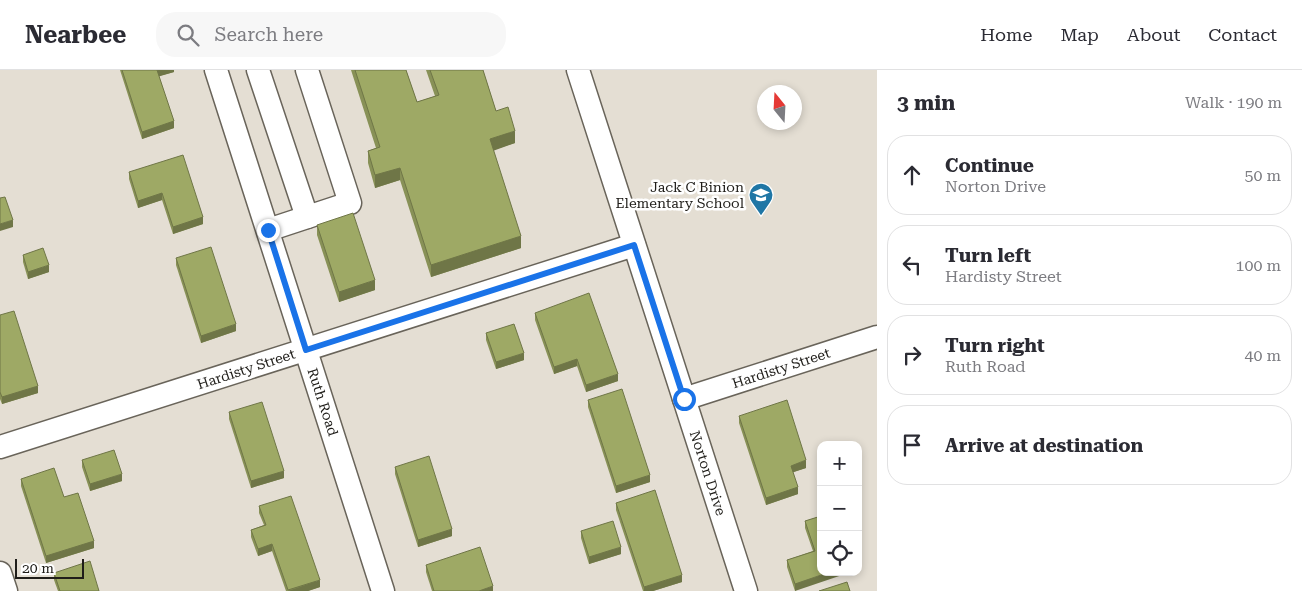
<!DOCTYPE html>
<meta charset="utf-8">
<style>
:root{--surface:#fff;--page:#f7f7f7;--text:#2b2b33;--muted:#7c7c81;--line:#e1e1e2}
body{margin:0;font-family:"Roboto Serif",serif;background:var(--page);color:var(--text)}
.controls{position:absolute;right:15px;bottom:15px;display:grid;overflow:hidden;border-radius:10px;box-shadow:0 2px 8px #0003}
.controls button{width:45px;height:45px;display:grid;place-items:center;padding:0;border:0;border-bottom:1px solid var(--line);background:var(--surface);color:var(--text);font:25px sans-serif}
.compass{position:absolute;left:757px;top:15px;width:45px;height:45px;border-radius:50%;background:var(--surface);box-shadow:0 2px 8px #0003;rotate:342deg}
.scale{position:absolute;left:15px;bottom:12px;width:69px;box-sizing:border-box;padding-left:5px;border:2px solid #1f1d19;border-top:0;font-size:14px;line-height:18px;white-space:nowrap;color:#1f1d19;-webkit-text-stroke:4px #fff;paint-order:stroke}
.stop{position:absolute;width:15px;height:15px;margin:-11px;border:4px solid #1a73e8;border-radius:50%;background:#fff}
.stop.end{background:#1a73e8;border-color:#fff;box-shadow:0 1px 5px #0008}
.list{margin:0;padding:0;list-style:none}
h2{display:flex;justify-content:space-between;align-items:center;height:65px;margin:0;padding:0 20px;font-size:21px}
h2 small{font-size:16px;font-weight:400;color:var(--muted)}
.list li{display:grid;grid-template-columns:32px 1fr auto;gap:15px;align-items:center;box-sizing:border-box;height:80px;margin:0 10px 10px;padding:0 10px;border:1px solid var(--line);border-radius:20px}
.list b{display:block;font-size:19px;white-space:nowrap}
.list p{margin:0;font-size:16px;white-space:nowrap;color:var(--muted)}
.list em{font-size:16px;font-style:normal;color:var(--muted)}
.icon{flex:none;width:28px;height:28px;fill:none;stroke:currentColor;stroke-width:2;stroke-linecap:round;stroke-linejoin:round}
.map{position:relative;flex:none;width:877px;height:521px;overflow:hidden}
header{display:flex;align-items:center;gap:30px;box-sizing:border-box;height:70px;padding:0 25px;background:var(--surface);border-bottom:1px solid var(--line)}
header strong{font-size:24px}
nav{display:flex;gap:28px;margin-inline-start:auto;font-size:18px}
.search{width:350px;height:45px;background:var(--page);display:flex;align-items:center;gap:12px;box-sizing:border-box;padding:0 18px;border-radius:20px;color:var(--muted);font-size:19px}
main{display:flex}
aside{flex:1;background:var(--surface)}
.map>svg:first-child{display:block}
</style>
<header>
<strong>Nearbee</strong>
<div class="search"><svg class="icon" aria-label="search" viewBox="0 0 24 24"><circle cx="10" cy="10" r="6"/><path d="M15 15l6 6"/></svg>Search here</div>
<nav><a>Home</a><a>Map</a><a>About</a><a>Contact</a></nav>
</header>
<main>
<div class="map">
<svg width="877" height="521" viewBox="0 0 877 521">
<rect width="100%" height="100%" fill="#e4ded3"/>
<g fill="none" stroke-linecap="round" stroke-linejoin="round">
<defs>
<g id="minor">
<path d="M216,0L383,521"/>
<path d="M258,0L307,147"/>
<path d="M578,0L746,521"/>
<path d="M268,160L350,133L307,0"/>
<path d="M684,329L877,267"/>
<path d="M0,377L634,175"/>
<path d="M0,503L6,521"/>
</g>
</defs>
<!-- minor casing -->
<use href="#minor" stroke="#69645a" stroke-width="25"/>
<!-- minor -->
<use href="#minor" stroke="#fff" stroke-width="22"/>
</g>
<!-- wall -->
<g fill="#889157">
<path d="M120,0H174V2L159,6L174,58L142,69Z"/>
<path d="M351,0H406L417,32L435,26L426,0H483L496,41L515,73L493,80L521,178L431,207L400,110L375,118L368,93V81L376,78Z"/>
<path d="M129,102L203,147V154L173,164L162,130L138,138L129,109Z"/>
<path d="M317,155L375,220L339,232L317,165Z"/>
<path d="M23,185L49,202L28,209L23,192Z"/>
<path d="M176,188L236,261L201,273L176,195Z"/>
<path d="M535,243L618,311L586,322L577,296L554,304L535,250Z"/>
<path d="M0,245L38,323L2,334L0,329Z"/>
<path d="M486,263L524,290L496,299L486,270Z"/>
<path d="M588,330L650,412L616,423L588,337Z"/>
<path d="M229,342L284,408L251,418L229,349Z"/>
<path d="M739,346L806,398L793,402L798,424L766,435L739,353Z"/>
<path d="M82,390L122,411L90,421L82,397Z"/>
<path d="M395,397L452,466L418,477L395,404Z"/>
<path d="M21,409L64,427L94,478L46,493L21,416Z"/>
<path d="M616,433L682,512L653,521H643L616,440Z"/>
<path d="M259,436L320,517L308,521H286L272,481L258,486L251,467V460L264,455L259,443Z"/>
<path d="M821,446V502L795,521L787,497V490L813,481L805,458V451Z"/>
<path d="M581,461L621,484L589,494L581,468Z"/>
<path d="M426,495L493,521H432L426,502Z"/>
<path d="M54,503L99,521H58L54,510Z"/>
</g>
<!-- shaded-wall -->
<g fill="#6f7647">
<path d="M157,0H174V2L157,7Z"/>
<path d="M174,51V58L142,69V62Z"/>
<path d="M515,61V73L490,82V69Z"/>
<path d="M400,98V110L375,118V105Z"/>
<path d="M162,123V130L138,138V131Z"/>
<path d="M203,147V154L173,164V157Z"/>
<path d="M13,150V157L0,161V154Z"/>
<path d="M521,166V178L431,207V195Z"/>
<path d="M49,195V202L28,209V202Z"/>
<path d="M375,210V220L339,232V222Z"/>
<path d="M236,254V261L201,273V266Z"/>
<path d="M524,283V290L496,299V292Z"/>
<path d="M577,289V296L554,304V297Z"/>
<path d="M618,304V311L586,322V315Z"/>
<path d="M38,316V323L2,334V327Z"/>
<path d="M806,390V398L791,403V396Z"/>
<path d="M284,401V408L251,418V411Z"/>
<path d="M122,404V411L90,421V414Z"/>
<path d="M650,405V412L616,423V416Z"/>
<path d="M798,417V424L766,435V428Z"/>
<path d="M452,459V466L418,477V470Z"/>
<path d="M94,471V478L46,493V486Z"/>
<path d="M272,474V481L258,486V479Z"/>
<path d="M621,477V484L589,494V487Z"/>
<path d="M830,502H851L795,521V514Z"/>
<path d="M682,505V512L653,521H644V517Z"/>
<path d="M320,510V517L308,521H288Z"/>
<path d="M493,516V521H479Z"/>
</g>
<!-- building -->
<g fill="#9ea965" stroke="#6f7647">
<path d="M122,0H157L174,51L142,62Z"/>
<path d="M355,0H406L417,32L439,25L430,0H483L496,41L508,37L515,61L490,69L521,166L431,195L400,98L375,105L368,81L380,77Z"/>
<path d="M183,85L203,147L173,157L162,123L138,131L129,102Z"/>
<path d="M5,127L13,150L0,154V128Z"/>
<path d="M353,143L375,210L339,222L317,155Z"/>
<path d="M211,177L236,254L201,266L176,188Z"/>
<path d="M43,178L49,195L28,202L23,185Z"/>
<path d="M589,223L618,304L586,315L577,289L554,297L535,243Z"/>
<path d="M14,241L38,316L2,327L0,322V245Z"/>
<path d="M514,254L524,283L496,292L486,263Z"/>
<path d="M622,319L650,405L616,416L588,330Z"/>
<path d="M787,330L806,390L791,396L798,417L766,428L739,346Z"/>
<path d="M262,332L284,401L251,411L229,342Z"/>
<path d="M114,380L122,404L90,414L82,390Z"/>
<path d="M429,386L452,459L418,470L395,397Z"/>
<path d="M54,398L64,427L78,423L94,471L46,486L21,409Z"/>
<path d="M655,420L682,505L644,517L616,433Z"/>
<path d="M291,426L320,510L288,520L272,474L258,479L251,460L266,455L259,436Z"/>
<path d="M821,446V502H830L795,514L787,490L815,481L805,451Z"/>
<path d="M613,451L621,477L589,487L581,461Z"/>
<path d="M480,477L493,516L479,521H434L426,495Z"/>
<path d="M90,491L99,521H60L54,503Z"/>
<path d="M847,512L850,521H819Z"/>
</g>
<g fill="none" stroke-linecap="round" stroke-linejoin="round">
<!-- route -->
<path stroke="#1a73e8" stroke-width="6" d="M268,160L306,280L634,175L684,329"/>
</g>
<!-- icons -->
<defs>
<symbol id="school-pin" viewBox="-11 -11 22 30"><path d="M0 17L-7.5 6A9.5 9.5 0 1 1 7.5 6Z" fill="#1f76a5" stroke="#fff"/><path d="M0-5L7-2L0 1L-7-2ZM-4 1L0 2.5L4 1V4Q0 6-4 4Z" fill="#fff"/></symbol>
</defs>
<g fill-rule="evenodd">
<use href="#school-pin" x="747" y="111" width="28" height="38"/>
</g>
<g text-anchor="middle" stroke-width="5" stroke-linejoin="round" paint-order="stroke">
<!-- poi labels -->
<g font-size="14" fill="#1f1d19" stroke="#fff" text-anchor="end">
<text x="744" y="122">Jack C Binion<tspan x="744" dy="16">Elementary School</tspan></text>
</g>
<!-- street labels -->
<g font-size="14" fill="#1f1d19" stroke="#fff">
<text transform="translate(781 298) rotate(-18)" y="5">Hardisty Street</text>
<text transform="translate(246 299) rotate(-18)" y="5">Hardisty Street</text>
<text transform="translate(323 332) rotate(72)" y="5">Ruth Road</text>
<text transform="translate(708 403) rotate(72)" y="5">Norton Drive</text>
</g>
</g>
</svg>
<div class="controls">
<button>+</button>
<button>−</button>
<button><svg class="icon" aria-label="locate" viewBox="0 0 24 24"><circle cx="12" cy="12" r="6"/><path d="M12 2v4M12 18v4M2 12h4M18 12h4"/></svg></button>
</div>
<svg class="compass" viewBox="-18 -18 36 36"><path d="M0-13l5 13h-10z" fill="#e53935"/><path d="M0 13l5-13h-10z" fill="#7c7c81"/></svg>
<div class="scale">20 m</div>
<div class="stop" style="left:684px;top:329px"></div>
<div class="stop end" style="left:268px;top:160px"></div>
</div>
<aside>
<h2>3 min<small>Walk · 190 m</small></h2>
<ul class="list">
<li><svg class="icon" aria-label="ahead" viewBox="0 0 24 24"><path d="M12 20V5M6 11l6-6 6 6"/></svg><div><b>Continue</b><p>Norton Drive</p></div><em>50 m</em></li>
<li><svg class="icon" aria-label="left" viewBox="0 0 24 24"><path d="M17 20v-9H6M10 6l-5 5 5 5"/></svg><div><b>Turn left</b><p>Hardisty Street</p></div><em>100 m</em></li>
<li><svg class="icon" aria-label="right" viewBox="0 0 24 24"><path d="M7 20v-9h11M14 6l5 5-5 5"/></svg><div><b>Turn right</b><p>Ruth Road</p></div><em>40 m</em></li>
<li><svg class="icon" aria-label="arrive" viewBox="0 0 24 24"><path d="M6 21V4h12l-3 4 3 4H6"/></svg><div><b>Arrive at destination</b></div></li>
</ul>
</aside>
</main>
